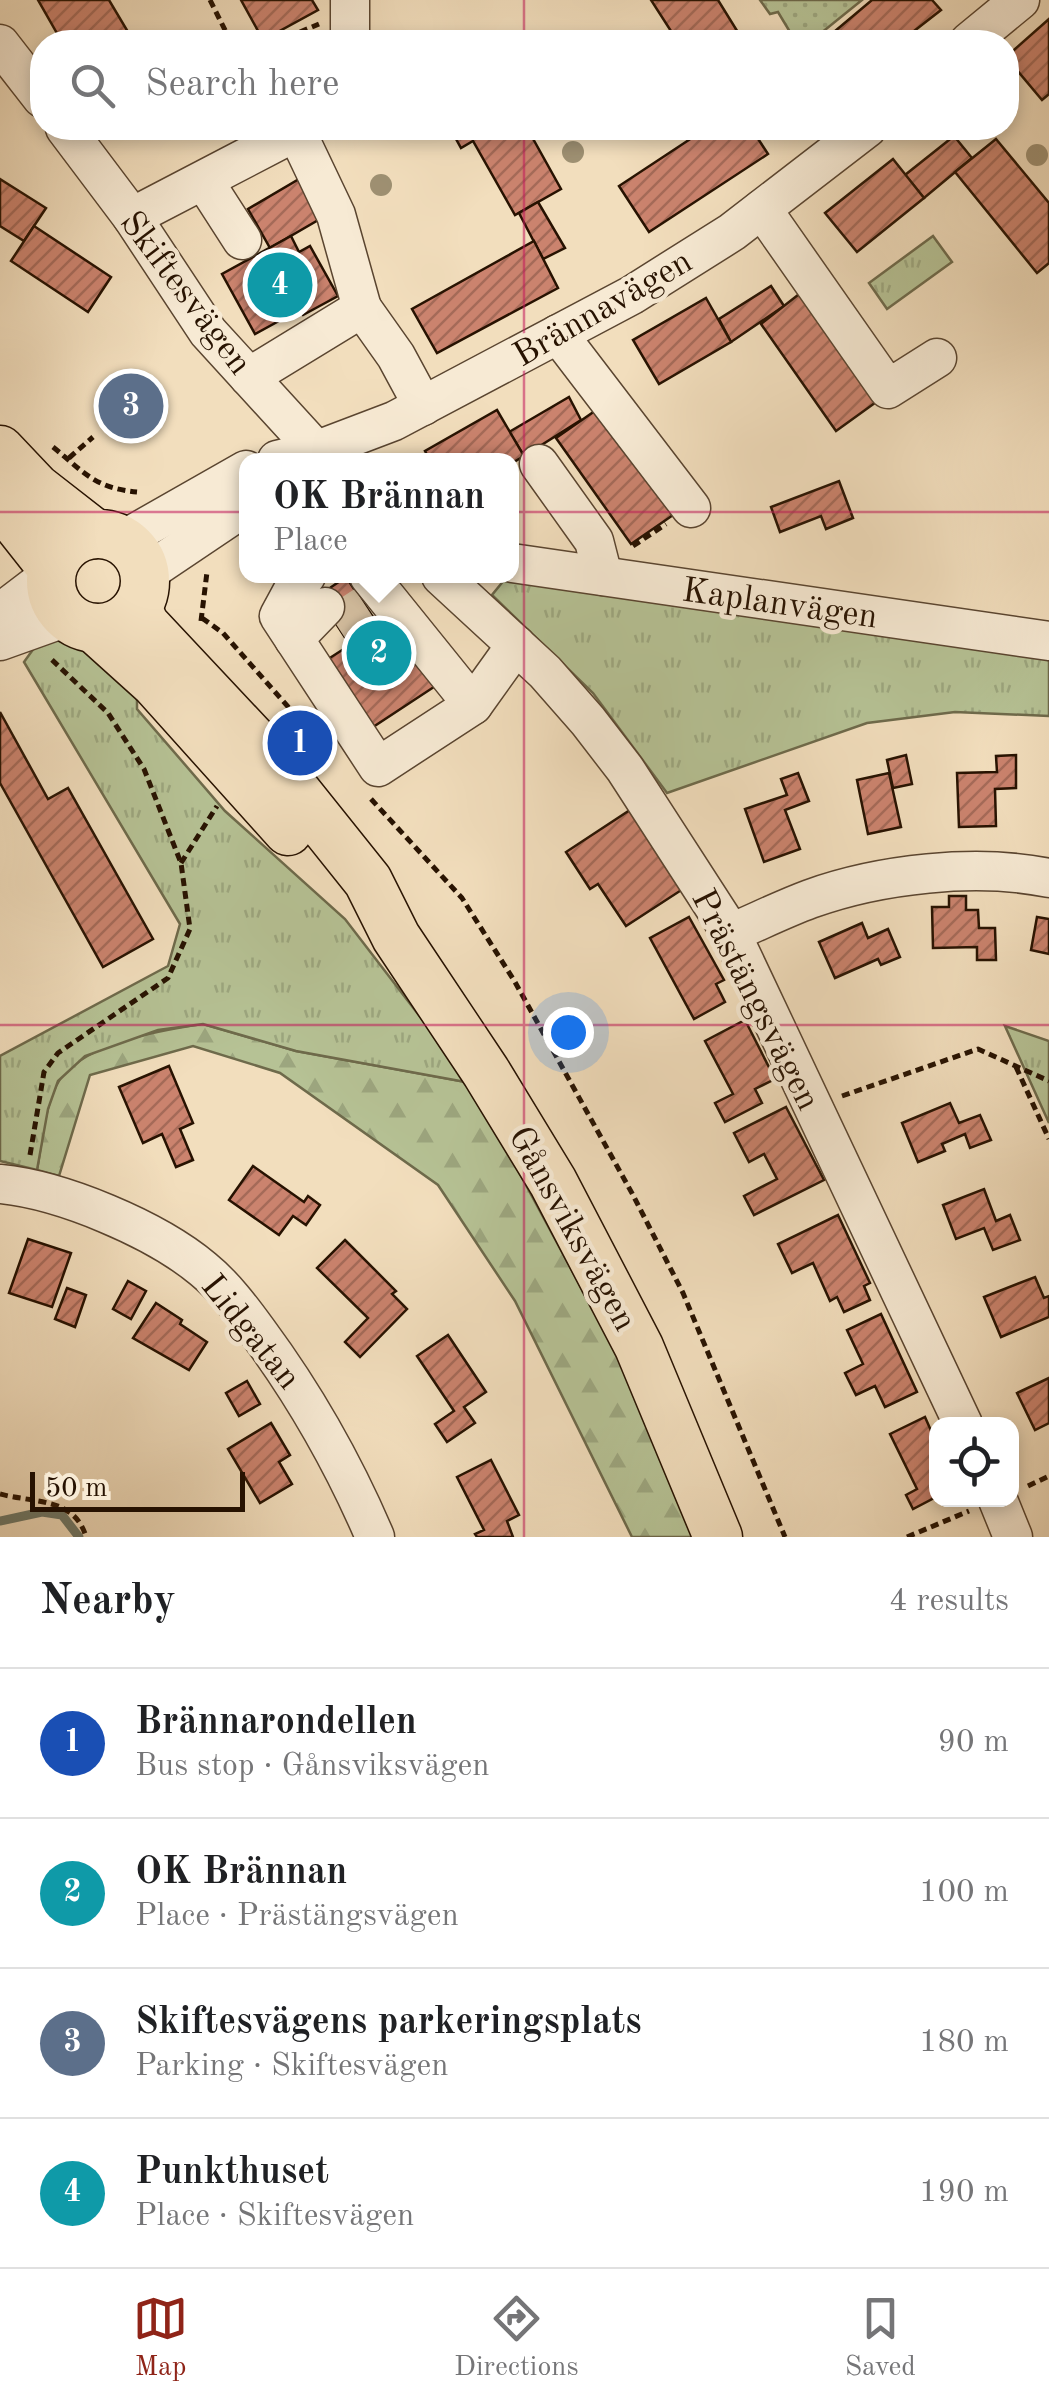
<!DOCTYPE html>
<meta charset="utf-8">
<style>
:root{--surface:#fff;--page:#f2f2f2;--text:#202124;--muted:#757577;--line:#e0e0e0;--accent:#8f2418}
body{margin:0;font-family:"Old Standard TT",serif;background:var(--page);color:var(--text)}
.controls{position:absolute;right:30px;bottom:30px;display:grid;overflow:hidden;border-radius:20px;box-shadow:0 5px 15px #0003}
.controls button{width:90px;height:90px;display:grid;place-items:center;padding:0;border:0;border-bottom:2px solid var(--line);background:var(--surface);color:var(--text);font:50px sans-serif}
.scale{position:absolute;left:30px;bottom:25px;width:215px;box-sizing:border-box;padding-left:10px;border:5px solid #271201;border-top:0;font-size:28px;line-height:35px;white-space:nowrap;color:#271201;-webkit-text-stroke:8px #f7ead4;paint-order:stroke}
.you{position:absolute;left:568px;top:1032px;width:35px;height:35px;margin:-25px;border:8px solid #fff;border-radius:50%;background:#1a73e8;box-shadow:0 0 0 15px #1a73e833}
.badge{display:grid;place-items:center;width:65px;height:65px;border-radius:50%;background:var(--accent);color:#fff;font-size:32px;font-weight:700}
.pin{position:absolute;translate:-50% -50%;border:5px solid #fff;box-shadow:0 2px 10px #0006}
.popup{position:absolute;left:239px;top:453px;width:280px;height:130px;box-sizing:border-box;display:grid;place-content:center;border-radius:20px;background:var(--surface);filter:drop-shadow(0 2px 8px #0005);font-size:32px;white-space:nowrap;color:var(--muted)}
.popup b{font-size:38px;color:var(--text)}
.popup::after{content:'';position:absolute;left:50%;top:100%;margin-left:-20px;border:20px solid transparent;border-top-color:var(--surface)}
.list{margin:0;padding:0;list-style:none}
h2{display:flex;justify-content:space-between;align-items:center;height:130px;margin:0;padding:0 40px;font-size:42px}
h2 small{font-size:32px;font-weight:400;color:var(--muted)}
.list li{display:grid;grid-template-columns:65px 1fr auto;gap:30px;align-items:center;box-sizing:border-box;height:150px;padding:0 40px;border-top:2px solid var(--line)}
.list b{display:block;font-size:38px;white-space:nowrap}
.list p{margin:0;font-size:32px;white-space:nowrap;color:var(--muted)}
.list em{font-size:32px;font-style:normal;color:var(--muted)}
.icon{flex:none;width:55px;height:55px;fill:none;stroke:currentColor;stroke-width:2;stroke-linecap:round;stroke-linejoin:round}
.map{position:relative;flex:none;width:1049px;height:1537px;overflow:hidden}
.search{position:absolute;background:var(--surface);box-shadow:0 5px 15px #0003;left:30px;right:30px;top:30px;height:110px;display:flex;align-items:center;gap:25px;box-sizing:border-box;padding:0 35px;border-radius:40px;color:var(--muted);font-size:38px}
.sheet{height:730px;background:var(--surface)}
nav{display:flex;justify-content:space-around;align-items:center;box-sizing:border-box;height:140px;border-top:2px solid var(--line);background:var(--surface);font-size:28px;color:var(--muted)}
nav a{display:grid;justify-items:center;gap:5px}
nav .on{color:var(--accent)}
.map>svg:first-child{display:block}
</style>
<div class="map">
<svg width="1049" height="1537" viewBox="0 0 1049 1537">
<defs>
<pattern id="grass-dots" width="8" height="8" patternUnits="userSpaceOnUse" patternTransform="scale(2.5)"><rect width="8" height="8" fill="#b6c295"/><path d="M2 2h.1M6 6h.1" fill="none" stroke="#9ca67f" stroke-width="1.8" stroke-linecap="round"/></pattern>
<pattern id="forest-firs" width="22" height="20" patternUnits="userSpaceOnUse" patternTransform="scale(2.5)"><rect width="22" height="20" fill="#b6c295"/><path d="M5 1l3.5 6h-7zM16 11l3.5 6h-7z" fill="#9ca67f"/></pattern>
<pattern id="park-tufts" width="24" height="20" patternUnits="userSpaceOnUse" patternTransform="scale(2.5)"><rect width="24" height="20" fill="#b6c295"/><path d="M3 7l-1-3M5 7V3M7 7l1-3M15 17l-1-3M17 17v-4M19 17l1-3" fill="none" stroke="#9ca67f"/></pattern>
<pattern id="building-hatch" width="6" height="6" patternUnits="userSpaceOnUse" patternTransform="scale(2.5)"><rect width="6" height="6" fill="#cb836e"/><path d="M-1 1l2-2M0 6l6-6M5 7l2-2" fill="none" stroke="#a56a58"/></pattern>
</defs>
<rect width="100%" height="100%" fill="#f2debd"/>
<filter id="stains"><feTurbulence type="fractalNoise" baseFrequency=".002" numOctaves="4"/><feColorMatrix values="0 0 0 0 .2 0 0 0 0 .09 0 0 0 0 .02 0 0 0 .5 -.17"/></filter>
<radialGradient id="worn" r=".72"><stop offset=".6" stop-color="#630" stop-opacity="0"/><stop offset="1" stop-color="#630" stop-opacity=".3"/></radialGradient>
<!-- grass -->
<path fill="url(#grass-dots)" stroke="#6e6a4b" stroke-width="2.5" d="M760,0H862L810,42H796L778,12L770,14Z"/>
<!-- forest -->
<path fill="url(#forest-firs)" stroke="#6e6a4b" stroke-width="2.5" d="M203,1024L296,1051L471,1083L639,1395L698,1537H632L515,1301L438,1185L280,1073L193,1046L90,1075L59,1176L37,1170C42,1142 44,1112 56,1086C76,1044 161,1030 203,1024Z"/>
<!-- park -->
<g fill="url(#park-tufts)" stroke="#6e6a4b" stroke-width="2.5">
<path d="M933,236L952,262L887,309L869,283Z"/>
<path d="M505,579L1049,651V716L955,712L867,723L667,793L593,693L492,595Z"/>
<path d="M42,637L94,649L137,679V709L225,811L345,919L471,1083L296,1051L203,1024L158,1030L85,1056L58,1081L48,1109L37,1170L0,1161V1056L168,966L180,924L24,662Z"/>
<path d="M1005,1026L1049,1041V1123Z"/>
</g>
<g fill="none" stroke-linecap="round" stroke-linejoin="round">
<!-- stream -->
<path stroke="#6d7869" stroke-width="9" d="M0,1521L42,1512L62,1515L79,1537"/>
</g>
<!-- building -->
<g fill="url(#building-hatch)" stroke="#271201" stroke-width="2.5">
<path d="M38,0H109L134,42H62Z"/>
<path d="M241,0H312L318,10L263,40Z"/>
<path d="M651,0H718L744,42H678Z"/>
<path d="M872,0H932L941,10L900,42H822Z"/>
<path d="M1049,19V94L1042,100L1006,57Z"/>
<path d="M450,128H527L561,189L515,215L473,141L461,148Z"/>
<path d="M707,128H751L768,154L649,232L619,186Z"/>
<path d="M954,136L972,158L924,198L905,175Z"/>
<path d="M996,139L1049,203V263L1037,273L955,172Z"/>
<path d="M893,159L924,198L857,252L825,213Z"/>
<path d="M311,172L332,212L270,248L248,209Z"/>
<path d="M0,179L46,208L24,241L0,226Z"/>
<path d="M538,202L565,248L543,259L519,213Z"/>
<path d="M34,226L111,277L88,312L11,261Z"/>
<path d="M291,236L299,252L310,246L338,296L303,315L299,310L255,334L222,274Z"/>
<path d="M534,241L558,288L437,353L412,309Z"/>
<path d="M771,286L784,306L731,342L719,319Z"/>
<path d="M803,291L879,400L836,431L761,324Z"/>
<path d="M706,298L731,342L659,384L633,340Z"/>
<path d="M569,397L581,420L524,456L509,432Z"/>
<path d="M602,406L676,513L631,544L556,438Z"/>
<path d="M497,410L524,456L512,463V460H430L425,451Z"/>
<path d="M839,481L853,518L826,529L821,516L780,532L771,507Z"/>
<path d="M346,577L377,623L393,613L440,683L370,729L325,661L350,645L318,596Z"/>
<path d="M0,712L48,799L68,788L153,939L103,967L0,783Z"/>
<path d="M906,755L912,784L893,788L887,760Z"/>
<path d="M1016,755V788L995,789L996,826L959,827L957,773L997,772L996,756Z"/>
<path d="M798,773L809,801L785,810L800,849L764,862L745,809L787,795L781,779Z"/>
<path d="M889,773L901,827L868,834L857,780Z"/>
<path d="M630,810L683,889L626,926L598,884L590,889L566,852Z"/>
<path d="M949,896H966V910H978L979,928H995L996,960H977V947L933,948L932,907H949Z"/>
<path d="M689,917L724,980L716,984L725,1002L694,1019L650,938Z"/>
<path d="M1037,917L1049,919V954L1031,950Z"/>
<path d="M862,923L868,938L888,929L900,957L881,965L878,959L835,978L819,942Z"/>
<path d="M745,1020L775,1079L755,1089L762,1103L725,1122L715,1103L733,1094L705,1041Z"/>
<path d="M169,1066L193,1123L180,1129L193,1160L176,1167L162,1134L143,1143L119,1087Z"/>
<path d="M950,1103L959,1123L980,1115L991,1140L970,1148L965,1134L942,1144L945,1151L918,1162L902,1123Z"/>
<path d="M786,1107L824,1180L754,1215L744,1196L777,1179L764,1154L749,1162L734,1133Z"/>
<path d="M253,1166L304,1202L308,1196L320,1205L306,1225L293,1216L279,1235L229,1200Z"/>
<path d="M984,1189L996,1221L1010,1215L1020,1240L993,1250L984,1228L956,1239L943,1205Z"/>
<path d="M838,1215L870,1283L864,1286L870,1300L844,1312L837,1297L830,1301L813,1263L792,1273L778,1244Z"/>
<path d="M28,1239L71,1253L52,1307L9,1293Z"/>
<path d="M345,1240L396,1291L392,1294L407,1309L360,1357L345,1342L368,1318L317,1268Z"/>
<path d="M1035,1277L1044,1298L1049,1296V1317L1001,1337L984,1297Z"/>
<path d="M128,1281L146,1291L131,1319L113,1309Z"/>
<path d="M67,1288L86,1295L75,1327L55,1319Z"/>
<path d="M156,1303L182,1320L180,1324L207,1342L189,1370L133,1338Z"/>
<path d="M881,1314L917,1392L885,1407L875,1386L856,1395L845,1373L863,1364L847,1330Z"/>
<path d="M448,1335L486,1392L464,1407L475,1423L447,1442L435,1424L454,1411L417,1356Z"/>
<path d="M1049,1378V1423L1035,1430L1017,1393Z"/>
<path d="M247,1381L260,1404L239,1416L226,1393Z"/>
<path d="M925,1417L936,1442V1497L913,1509L906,1495L917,1489L890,1434Z"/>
<path d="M271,1423L290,1455L279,1462L292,1484L260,1503L228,1449Z"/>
<path d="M491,1460L519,1515L507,1521L513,1537H477L475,1534L484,1530L457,1477Z"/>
</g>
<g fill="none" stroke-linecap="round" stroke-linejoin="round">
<!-- minor-tunnel -->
<path stroke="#d4bfa1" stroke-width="38" stroke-dasharray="38 19" stroke-linecap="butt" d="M336,624L365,605"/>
<defs>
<g id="minor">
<path d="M350,42V0"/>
<path d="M969,42L1020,0"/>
<path d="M0,44L42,98"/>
<path d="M65,128L132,217L208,332L325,460"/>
<path d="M204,181L242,240"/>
<path d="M762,209L888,389L937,358"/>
<path d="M132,217L303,128"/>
<path d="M362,308L396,356L423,406"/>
<path d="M558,334L691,508"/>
<path d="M249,377L362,308L336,215L296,131"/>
<path d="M277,460L315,451L394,421L632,295L732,232L867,128"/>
<path d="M539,464L594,541L603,576"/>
<path d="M123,540L246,470"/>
<path d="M512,563L1049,641"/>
<path d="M145,574L246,506"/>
<path d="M306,576L299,579L279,616L378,767L473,705L516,645"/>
<path d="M369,576L473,705"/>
<path d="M441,576L545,672L588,721L625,769L731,933L963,1424"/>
<path d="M0,613L51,574"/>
<path d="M294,639L325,607"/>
<path d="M0,641L67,617"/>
<path d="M731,933C757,922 783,909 810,899C879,874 976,863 1049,878"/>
<path d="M0,1184C62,1190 155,1229 203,1269C224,1286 242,1310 258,1332C306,1397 343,1462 375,1537"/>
<path d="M998,1500L1013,1537"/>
</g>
<g id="major">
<path d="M0,450L36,488L95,534"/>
<path d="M0,502L52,568"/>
<circle cx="98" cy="581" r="47"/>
<path d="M137,608L145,625L268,756L368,881L396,937L486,1072L553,1182L639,1347L718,1537"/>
<path d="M94,628L155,683L288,831"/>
</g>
</defs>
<!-- minor casing -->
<use href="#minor" stroke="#5a4530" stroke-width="41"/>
<!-- major casing -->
<use href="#major" stroke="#271201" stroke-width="51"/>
<!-- path -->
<g stroke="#271201" stroke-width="5" stroke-dasharray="8 5" stroke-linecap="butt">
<path d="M210,0L231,42"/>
<path d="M276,42L319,24"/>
<path d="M53,447C84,472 94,488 137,492"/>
<path d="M69,458L93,437"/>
<path d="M633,546L666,524"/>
<path d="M202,618L223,633L320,743"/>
<path d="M201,621L207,572"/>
<path d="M371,799L462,898L515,982L633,1195L683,1293L785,1537"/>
<path d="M181,863L217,806"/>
<path d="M1016,1067L1049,1139"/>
<path d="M842,1096L978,1049L1049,1081"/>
<path d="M30,1155L44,1072L58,1053L168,978L190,929L181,863L144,769L108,713L50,658"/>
<path d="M1028,1486L1049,1476"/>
<path d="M0,1494C33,1503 75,1497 86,1537"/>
<path d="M907,1537L969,1511"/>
</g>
<!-- minor -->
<use href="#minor" stroke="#f7ead4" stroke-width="38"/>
<!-- major -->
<use href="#major" stroke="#f2debd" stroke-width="48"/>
</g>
<!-- trees -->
<g fill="#9e9072">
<circle cx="573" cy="152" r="11"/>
<circle cx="1037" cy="155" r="11"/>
<circle cx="381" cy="185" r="11"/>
</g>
<!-- grid -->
<path fill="none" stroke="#c2185b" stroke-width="2.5" stroke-opacity="0.55" d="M524,0V42M524,128V1537M0,512H1049M0,1025H1049"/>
<g text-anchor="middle" stroke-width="9" stroke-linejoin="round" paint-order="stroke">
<!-- street labels -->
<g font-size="35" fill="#271201" stroke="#f7ead4">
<text transform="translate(187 292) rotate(53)" y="12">Skiftesvägen</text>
<text transform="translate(602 307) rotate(-30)" y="12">Brännavägen</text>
<text transform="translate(780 602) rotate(8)" y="12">Kaplanvägen</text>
<text transform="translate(757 999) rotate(63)" y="12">Prästängsvägen</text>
<text transform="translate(574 1228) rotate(61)" y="12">Gånsviksvägen</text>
<text transform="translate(252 1331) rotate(51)" y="12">Lidgatan</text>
</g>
</g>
<rect width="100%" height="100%" filter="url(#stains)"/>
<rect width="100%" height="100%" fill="url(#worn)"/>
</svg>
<div class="controls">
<button><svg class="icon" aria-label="locate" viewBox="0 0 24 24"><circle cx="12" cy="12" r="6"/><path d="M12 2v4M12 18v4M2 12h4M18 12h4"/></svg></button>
</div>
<div class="scale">50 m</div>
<div class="you"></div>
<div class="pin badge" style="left:300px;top:743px;background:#1a4fb4">1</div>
<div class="pin badge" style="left:379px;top:653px;background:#0f9aa8">2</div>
<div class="popup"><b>OK Brännan</b>Place</div>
<div class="pin badge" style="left:131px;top:406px;background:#5c6f8a">3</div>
<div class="pin badge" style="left:280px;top:285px;background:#0f9aa8">4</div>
<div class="search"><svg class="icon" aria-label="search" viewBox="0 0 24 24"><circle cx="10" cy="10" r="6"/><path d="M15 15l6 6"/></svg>Search here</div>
</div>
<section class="sheet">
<h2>Nearby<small>4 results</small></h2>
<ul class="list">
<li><span class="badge" style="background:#1a4fb4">1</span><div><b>Brännarondellen</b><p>Bus stop · Gånsviksvägen</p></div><em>90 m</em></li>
<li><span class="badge" style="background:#0f9aa8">2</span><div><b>OK Brännan</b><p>Place · Prästängsvägen</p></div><em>100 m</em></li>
<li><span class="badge" style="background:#5c6f8a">3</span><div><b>Skiftesvägens parkeringsplats</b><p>Parking · Skiftesvägen</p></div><em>180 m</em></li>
<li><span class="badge" style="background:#0f9aa8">4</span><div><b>Punkthuset</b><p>Place · Skiftesvägen</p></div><em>190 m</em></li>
</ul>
</section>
<nav>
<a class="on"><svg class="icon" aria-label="map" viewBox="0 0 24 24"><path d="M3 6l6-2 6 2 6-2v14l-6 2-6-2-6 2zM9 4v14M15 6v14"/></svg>Map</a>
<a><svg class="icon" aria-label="directions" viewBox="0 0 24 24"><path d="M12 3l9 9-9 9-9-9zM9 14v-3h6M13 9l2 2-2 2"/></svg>Directions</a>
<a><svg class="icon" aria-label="saved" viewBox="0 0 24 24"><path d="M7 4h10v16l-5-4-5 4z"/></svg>Saved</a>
</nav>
